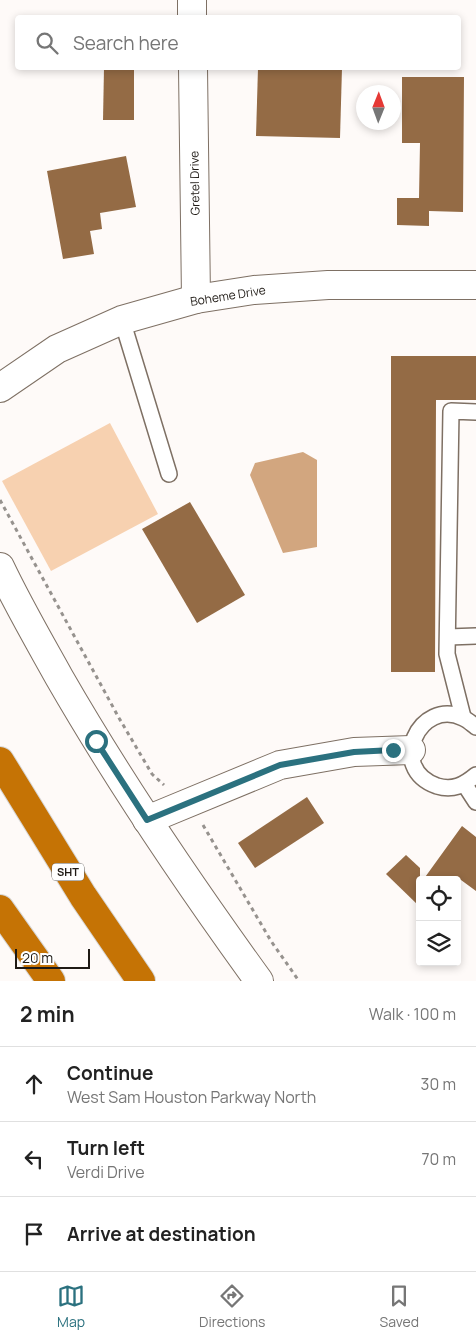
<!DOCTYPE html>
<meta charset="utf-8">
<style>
:root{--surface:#fff;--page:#f2f2f2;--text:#222;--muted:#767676;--line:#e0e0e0;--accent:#2b717f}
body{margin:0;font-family:Manrope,sans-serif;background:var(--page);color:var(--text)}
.controls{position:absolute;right:15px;bottom:15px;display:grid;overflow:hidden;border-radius:5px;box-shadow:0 2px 8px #0003}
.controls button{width:45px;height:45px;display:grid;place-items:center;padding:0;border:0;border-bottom:1px solid var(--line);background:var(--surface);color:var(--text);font:25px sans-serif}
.compass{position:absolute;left:356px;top:85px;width:45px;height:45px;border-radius:50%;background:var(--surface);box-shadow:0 2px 8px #0003;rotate:1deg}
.scale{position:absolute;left:15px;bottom:12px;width:75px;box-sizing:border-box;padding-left:5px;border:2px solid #1f1a15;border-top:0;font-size:14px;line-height:18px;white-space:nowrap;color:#1f1a15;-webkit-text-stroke:4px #fff;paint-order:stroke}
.stop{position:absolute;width:15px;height:15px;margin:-11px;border:4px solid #2b717f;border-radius:50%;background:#fff}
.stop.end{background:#2b717f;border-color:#fff;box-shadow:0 1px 5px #0008}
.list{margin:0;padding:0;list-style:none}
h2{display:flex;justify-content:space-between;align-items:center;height:65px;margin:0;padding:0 20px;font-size:21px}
h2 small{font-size:16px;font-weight:400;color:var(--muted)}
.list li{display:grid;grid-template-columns:32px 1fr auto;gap:15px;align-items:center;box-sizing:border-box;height:75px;padding:0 20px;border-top:1px solid var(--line)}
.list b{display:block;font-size:19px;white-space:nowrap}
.list p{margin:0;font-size:16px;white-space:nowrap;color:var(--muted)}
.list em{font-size:16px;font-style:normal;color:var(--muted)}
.icon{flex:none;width:28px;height:28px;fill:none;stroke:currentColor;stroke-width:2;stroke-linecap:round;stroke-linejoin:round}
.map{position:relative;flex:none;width:476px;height:981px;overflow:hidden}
.search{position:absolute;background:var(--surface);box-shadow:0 2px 8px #0003;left:15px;right:15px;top:15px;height:55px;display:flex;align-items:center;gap:12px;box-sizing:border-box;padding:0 18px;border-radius:5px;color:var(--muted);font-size:19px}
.sheet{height:290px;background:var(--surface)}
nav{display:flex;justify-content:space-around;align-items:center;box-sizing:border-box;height:70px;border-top:1px solid var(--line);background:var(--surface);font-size:14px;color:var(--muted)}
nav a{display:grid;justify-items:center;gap:2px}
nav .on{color:var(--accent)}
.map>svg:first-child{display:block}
</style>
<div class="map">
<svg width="476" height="981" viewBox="0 0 476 981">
<rect width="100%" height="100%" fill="#fefaf8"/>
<!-- green -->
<path fill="#f7d1b0" d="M110,423L158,514L51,571L2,481Z"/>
<!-- water -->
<path fill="#d2a67f" d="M303,452L317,460V547L283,553L250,475L255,463Z"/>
<!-- building -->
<g fill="#946b45">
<path d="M104,68H134V120H103Z"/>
<path d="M258,68H342L340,138L256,136Z"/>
<path d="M402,77H464L463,212L429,211V226L397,225V198H419L420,143H402Z"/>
<path d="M126,156L136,207L100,213L102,229L90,231L94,254L63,259L47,171Z"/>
<path d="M391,356H476V400H436L435,672H391Z"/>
<path d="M190,502L245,595L197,623L142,529Z"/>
<path d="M307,797L324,823L255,868L238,843Z"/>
<path d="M462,826L476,837V891L461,880H423Z"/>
<path d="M406,855L420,868V907L386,874Z"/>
</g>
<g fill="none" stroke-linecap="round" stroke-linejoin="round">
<defs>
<g id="lane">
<path d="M122,320L169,474"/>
<path d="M448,637L476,636"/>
<path d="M463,717L447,654L451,411L476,412"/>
<path d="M476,727C472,724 468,720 463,718C420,697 386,768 437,786C453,791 464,785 476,775"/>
<path d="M465,785L476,802"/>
</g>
<g id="street">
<path d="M192,0V18"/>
<path d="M193,68L196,299"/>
<path d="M147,820L280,765L354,752L411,750"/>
</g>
<g id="secondary">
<path d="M0,388L57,349L122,320L196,299L254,290L328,285H476"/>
<path d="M0,567C18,605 39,641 59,677C120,783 188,883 259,981"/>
</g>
<g id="highway">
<path d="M0,761L83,896L141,981"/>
<path d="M0,909L51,981"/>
</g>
</defs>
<!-- lane casing -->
<use href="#lane" stroke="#7e7064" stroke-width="18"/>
<!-- street casing -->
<use href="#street" stroke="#7e7064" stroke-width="30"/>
<!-- secondary casing -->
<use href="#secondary" stroke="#7e7064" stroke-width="30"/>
<!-- highway casing -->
<use href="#highway" stroke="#d7d6d5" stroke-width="30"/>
<!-- path -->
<g stroke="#96928e" stroke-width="3" stroke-dasharray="4 4" stroke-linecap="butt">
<path d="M0,500L119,718L152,774L164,785"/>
<path d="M203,825L271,941L299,981"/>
</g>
<!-- lane -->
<use href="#lane" stroke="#fff" stroke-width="15"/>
<!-- street -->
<use href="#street" stroke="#fff" stroke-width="28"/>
<!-- secondary -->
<use href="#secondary" stroke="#fff" stroke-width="28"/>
<!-- highway -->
<use href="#highway" stroke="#c57305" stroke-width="28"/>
</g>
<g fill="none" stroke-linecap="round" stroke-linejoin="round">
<!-- route -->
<path stroke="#2b717f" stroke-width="6" d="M96,741L147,820L280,765L354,752L393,750"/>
</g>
<g text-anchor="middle" stroke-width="5" stroke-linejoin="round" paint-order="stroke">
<!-- shield labels -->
<rect fill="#fff" stroke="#625f5b" stroke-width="1" x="52" y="863.5" width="32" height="17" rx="4"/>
<g font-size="11" font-weight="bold" fill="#1f1a15">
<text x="68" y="876">SHT</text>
</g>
<!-- street labels -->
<g font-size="12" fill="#1f1a15" stroke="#fff">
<text transform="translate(195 183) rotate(-91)" y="4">Gretel Drive</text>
<text transform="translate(228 296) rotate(-9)" y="4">Boheme Drive</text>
</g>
</g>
</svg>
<div class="controls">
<button><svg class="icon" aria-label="locate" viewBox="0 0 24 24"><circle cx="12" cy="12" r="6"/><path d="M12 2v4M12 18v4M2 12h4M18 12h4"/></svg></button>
<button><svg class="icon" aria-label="layers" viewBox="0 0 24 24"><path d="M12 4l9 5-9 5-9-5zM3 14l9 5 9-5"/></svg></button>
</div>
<svg class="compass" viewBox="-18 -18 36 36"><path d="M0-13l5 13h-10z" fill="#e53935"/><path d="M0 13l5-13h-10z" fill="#767676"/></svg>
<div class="scale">20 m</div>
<div class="stop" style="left:96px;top:741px"></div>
<div class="stop end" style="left:393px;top:750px"></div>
<div class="search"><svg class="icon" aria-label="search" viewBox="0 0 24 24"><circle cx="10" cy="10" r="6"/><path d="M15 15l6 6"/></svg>Search here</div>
</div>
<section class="sheet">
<h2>2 min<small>Walk · 100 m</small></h2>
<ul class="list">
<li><svg class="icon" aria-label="ahead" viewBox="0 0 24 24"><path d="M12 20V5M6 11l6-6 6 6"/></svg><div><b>Continue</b><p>West Sam Houston Parkway North</p></div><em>30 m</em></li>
<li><svg class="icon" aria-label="left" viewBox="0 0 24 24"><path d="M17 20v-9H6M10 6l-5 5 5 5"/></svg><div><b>Turn left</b><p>Verdi Drive</p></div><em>70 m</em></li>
<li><svg class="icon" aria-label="arrive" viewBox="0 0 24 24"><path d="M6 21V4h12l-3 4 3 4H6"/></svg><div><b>Arrive at destination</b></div></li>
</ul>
</section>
<nav>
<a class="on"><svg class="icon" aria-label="map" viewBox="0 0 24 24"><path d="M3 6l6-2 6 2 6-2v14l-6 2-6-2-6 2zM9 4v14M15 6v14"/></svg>Map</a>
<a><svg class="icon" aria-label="directions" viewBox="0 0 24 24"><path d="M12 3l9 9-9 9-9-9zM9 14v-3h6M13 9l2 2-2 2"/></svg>Directions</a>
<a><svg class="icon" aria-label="saved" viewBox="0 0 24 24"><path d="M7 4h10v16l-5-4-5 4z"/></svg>Saved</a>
</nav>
